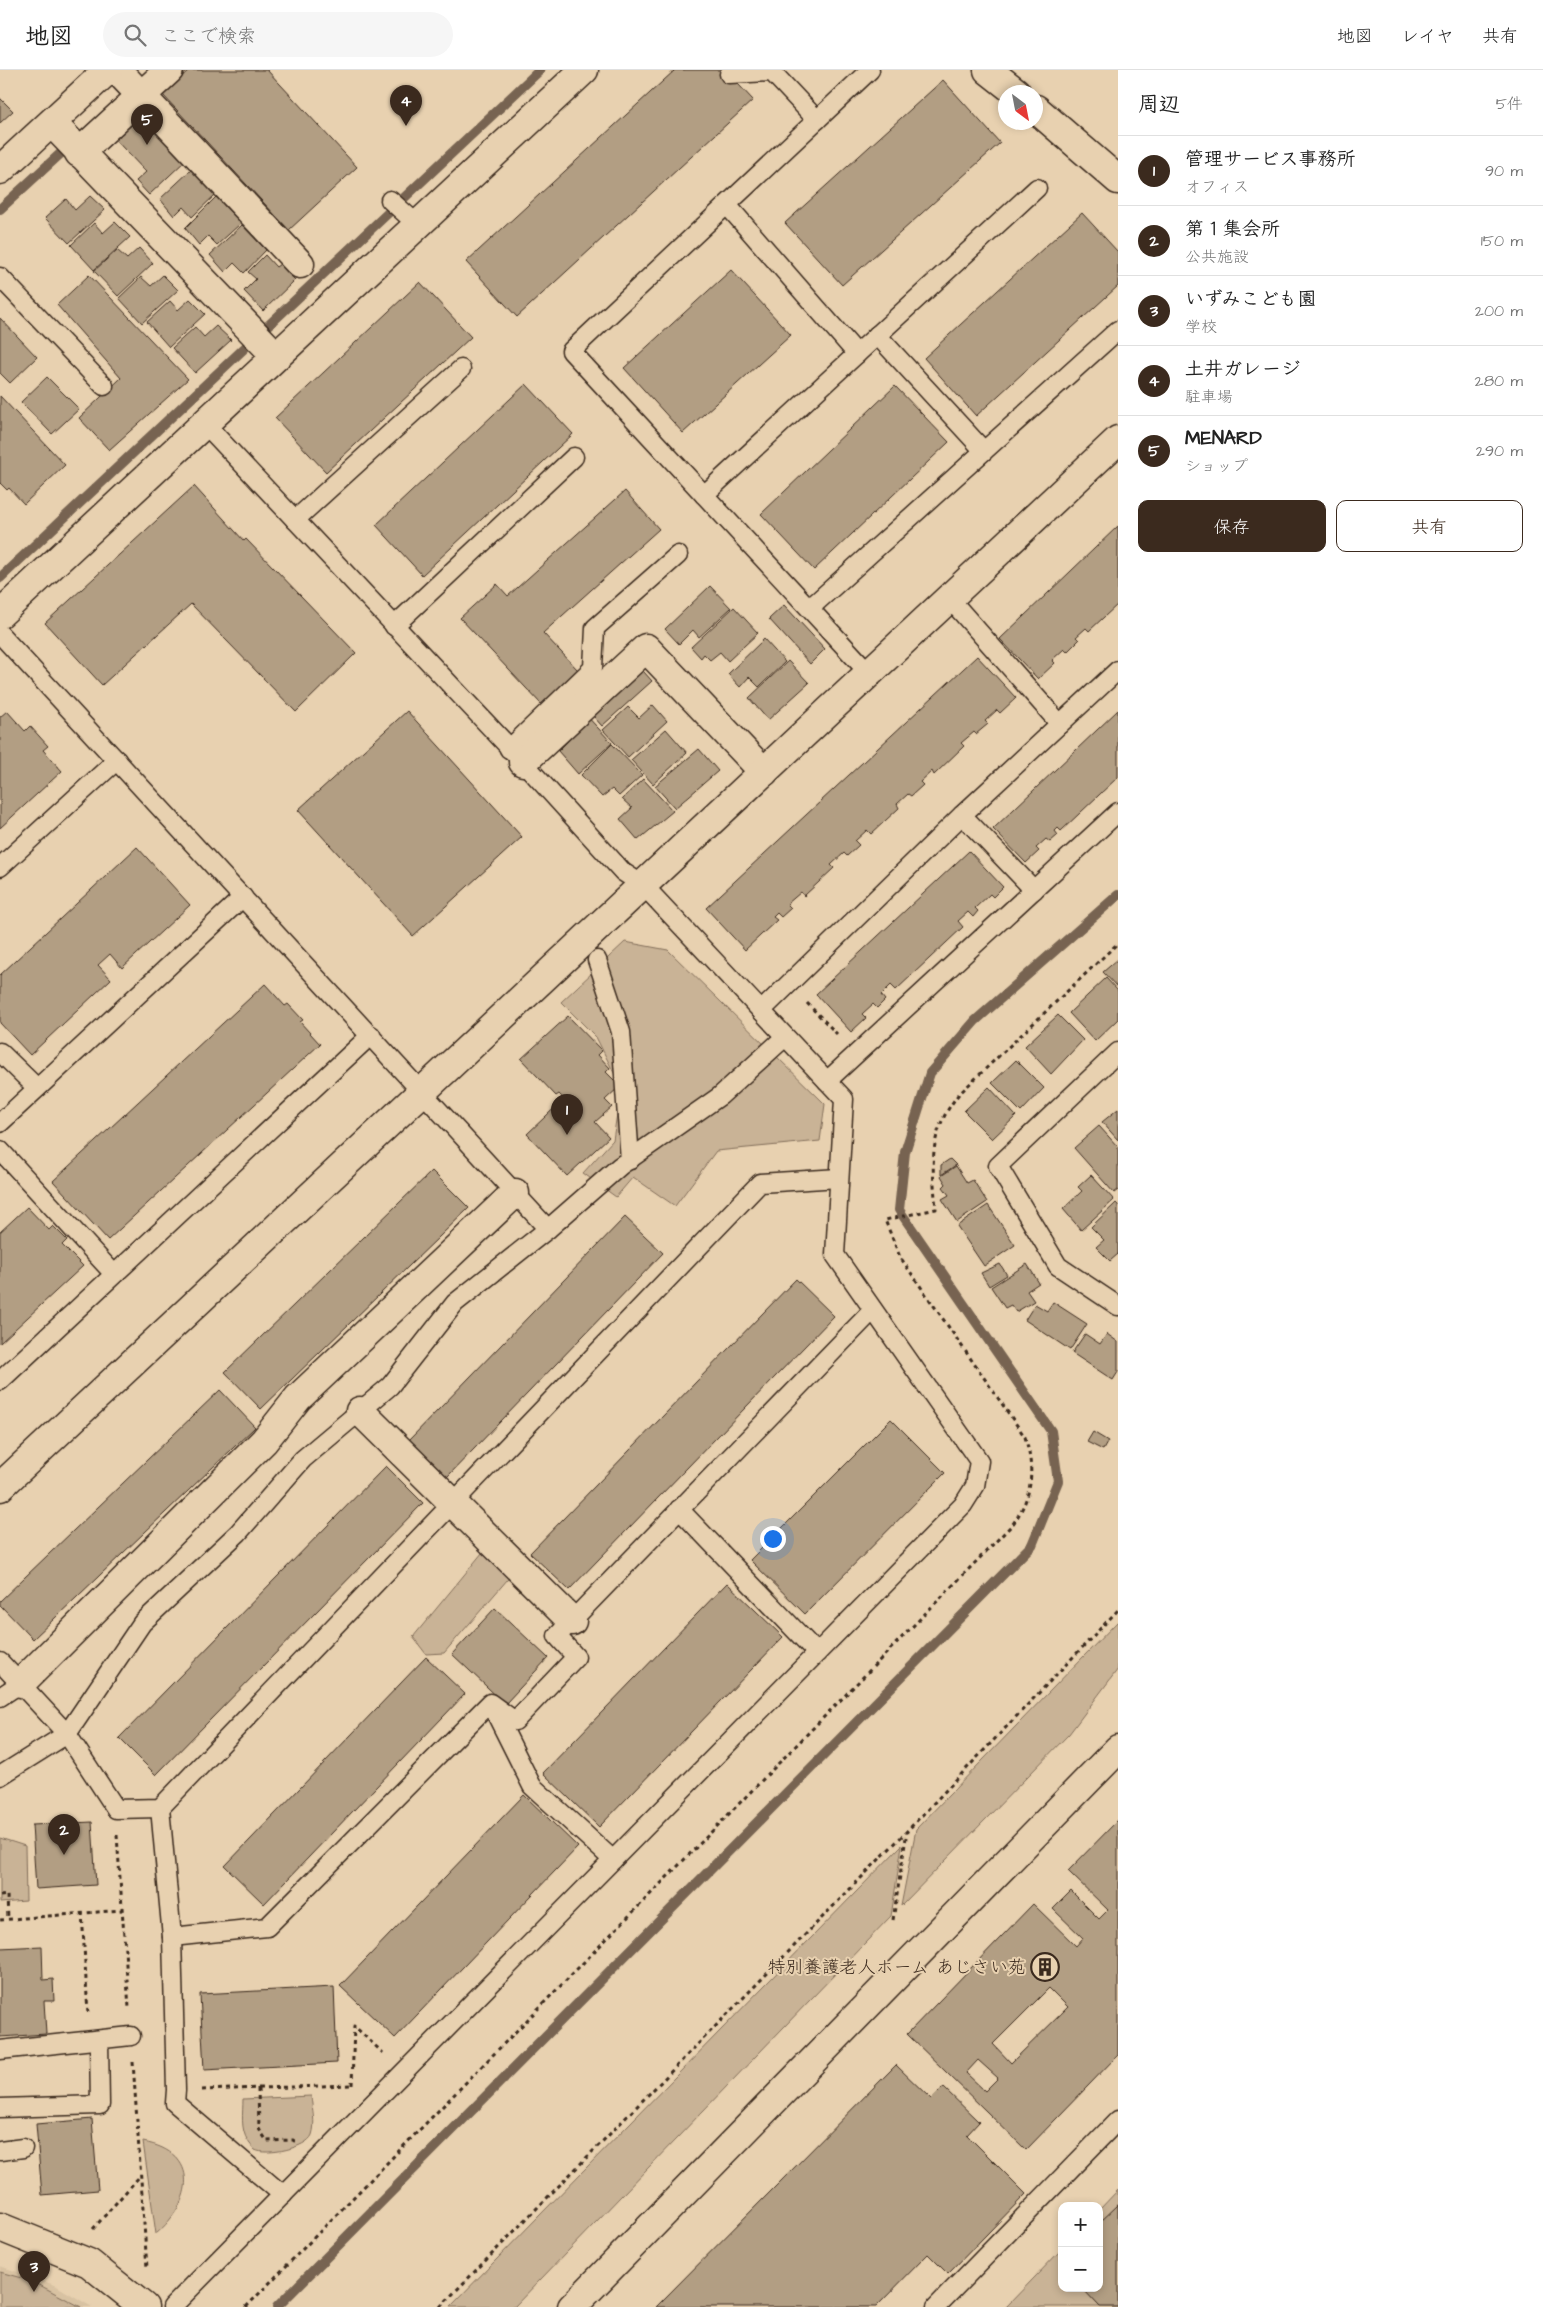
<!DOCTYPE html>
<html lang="ja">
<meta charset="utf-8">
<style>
:root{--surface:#fff;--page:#f6f6f6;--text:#222;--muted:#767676;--line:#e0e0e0;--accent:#3b2a1e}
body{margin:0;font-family:"Architects Daughter","Klee One",sans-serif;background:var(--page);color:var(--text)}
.controls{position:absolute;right:15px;bottom:15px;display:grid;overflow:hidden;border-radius:10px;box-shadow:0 2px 8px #0003}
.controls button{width:45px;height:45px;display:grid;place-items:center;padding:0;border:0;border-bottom:1px solid var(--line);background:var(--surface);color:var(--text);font:25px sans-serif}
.compass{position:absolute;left:998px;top:15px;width:45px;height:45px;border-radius:50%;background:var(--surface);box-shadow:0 2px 8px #0003;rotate:148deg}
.you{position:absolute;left:772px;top:1468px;width:18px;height:18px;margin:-12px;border:4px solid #fff;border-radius:50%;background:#1a73e8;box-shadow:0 0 0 8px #1a73e833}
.badge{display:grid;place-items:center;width:32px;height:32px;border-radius:50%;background:var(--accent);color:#fff;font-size:16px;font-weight:700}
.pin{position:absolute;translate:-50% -41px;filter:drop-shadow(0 1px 2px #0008)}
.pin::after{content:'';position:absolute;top:26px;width:18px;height:15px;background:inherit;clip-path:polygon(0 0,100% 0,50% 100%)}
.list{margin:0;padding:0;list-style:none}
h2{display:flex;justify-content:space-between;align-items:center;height:65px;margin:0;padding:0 20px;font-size:21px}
h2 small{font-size:16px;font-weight:400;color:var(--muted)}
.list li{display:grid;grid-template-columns:32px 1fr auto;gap:15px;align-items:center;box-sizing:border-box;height:70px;padding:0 20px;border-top:1px solid var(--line)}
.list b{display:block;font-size:19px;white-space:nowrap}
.list p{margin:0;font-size:16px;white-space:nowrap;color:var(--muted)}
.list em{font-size:16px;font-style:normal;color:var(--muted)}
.actions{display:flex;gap:10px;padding:15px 20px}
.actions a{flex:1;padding:11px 0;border:1px solid var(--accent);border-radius:10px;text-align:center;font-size:18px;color:var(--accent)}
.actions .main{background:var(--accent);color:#fff}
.icon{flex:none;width:28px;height:28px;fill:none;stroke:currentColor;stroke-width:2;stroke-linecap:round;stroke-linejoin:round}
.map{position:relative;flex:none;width:1118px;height:2237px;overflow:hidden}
header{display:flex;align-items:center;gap:30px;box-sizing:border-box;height:70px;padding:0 25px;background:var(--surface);border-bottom:1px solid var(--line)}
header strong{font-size:24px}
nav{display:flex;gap:28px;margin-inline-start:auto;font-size:18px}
.search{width:350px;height:45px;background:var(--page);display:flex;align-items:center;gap:12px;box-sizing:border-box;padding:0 18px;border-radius:28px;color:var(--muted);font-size:19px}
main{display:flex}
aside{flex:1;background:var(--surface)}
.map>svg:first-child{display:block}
</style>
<header>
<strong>地図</strong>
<div class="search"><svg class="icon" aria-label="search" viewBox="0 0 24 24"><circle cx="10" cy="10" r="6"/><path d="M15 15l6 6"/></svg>ここで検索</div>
<nav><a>地図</a><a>レイヤ</a><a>共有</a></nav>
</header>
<main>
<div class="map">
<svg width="1118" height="2237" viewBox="0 0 1118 2237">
<rect width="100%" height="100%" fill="#e8d1b0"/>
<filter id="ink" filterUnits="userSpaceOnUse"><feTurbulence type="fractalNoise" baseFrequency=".02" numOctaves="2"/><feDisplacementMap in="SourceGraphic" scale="10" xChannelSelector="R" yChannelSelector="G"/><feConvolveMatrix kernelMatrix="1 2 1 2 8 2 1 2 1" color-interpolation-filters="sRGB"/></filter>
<g filter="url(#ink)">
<!-- built -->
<path fill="#d8c2a2" d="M0,2196L55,2215L92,2237H0Z"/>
<!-- green -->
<g fill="#c9b396" stroke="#826e5a">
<path d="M625,872L668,880L825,1034L820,1071L716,1081L675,1136L633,1107L616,1127L583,1103L613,1070L621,1017L596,967L561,932Z"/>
<path d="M487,1477L514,1502L444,1583L426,1584L413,1567Z"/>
<path d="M1118,1551V1599L1069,1664L901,1836L916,1759Z"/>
<path d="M0,1768L25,1776L26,1831L0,1833Z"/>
<path d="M902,1775L891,1846L514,2237H450Z"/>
<path d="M311,2026C312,2038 316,2053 312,2065C307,2078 267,2086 255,2080C253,2078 249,2073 248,2071C240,2059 243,2043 243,2029Z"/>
<path d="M143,2072C202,2083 193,2132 156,2164Z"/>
<path d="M1118,2120V2237H1006L1062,2179V2218H1099V2140Z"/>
<path d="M0,2202L32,2211L81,2237H0Z"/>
</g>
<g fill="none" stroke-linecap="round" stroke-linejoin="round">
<!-- stream -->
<g stroke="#776451" stroke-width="10">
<path d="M0,139L71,74"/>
<path d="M0,508L540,0"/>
<path d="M277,2237L1032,1475L1058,1411L1051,1361L899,1140L905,1082L930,1003L975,951L1118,825"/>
</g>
</g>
<!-- building -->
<g fill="#b29e83" stroke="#3b2a1e" fill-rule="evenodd">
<path d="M189,0H267L357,97L289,160L162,24Z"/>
<path d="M675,0H725L753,30L517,247L466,192Z"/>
<path d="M943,10L1000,73L842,215L785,153Z"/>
<path d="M0,28L13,41L0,53Z"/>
<path d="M136,35L187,89L149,125L136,111L146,102L108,62Z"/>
<path d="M192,99L216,124L192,147L183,137L174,146L160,129Z"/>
<path d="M90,126L105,140L69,173L45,148L66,129L75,140Z"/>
<path d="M216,127L241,153L217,175L208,166L199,175L185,158Z"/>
<path d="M1082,143L1118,182V216L976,346L924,288Z"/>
<path d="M115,152L130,167L94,200L71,175L94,153L103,163Z"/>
<path d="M242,155L266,180L244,203L234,193L225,202L210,185Z"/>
<path d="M139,178L153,193L118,226L94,201L117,180L127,189Z"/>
<path d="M265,185L276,197L280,194L295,210L263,241L244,221L256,209L248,202Z"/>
<path d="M731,200L791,265L683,363L624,298Z"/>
<path d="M89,205L188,309L109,380L79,348L121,308L57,235Z"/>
<path d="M163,205L178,220L142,253L119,228L141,207L151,216Z"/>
<path d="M420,212L471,267L326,402L275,348Z"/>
<path d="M190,229L205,244L169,277L147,252L170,231L178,240Z"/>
<path d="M0,248L37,287L10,313L0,303Z"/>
<path d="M216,256L231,270L195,303L172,278L195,257L204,267Z"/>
<path d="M47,307L79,339L52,364L21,332Z"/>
<path d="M526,314L573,364L422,505L376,455Z"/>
<path d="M895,316L949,372L814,500L761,444Z"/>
<path d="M0,326L65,395L24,434L9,418L7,420L0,413Z"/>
<path d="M194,416L244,471L246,469L356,583L296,642L191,534L102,615L45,553Z"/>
<path d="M625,421L659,459L543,563L578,600L542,635L460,548L497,514L508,526Z"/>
<path d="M1118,456V534L1089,561L1086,558L1076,567L1079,570L1067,582L1064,579L1052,590L1055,593L1038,609L1000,569Z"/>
<path d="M710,516L731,538L699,567L693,560L679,574L665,559Z"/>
<path d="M784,535L825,579L810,594L769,549Z"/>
<path d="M734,537L758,563L728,591L720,582L710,590L704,584L701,588L691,577Z"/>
<path d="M764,569L785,592L759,617L749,607L740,617L728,604Z"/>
<path d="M977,586L1016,628L1000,643L997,640L985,651L988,654L976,664L974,662L961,673L964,676L934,705L932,701L920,712L923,715L911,726L908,724L897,734L899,738L871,764L867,760L855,771L859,775L847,786L844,783L831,795L834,798L804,826L801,822L787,834L791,838L781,847L777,843L773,847L777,850L745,880L706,838Z"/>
<path d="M788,591L809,613L768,650L749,628Z"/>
<path d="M635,592L652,611L602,656L585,637Z"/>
<path d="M653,635L667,651L628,687L603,660L628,637L639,648Z"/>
<path d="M1118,640V707L1061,761L1058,758L1055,761L1058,765L1050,772L1046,769L1036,778L1039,781L1026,793L993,759Z"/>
<path d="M7,641L25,661L30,656L48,676L43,680L62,701L0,758V647Z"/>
<path d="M407,641L522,767L413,866L298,740Z"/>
<path d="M583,642L612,673L578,704L558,681L573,666L567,658Z"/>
<path d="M666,659L687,683L653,714L631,690Z"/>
<path d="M612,674L642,705L619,726L612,719L602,727L581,705Z"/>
<path d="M699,679L718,701L675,738L655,716Z"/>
<path d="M643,709L673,741L638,770L620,749L632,738L622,729Z"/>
<path d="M137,777L190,835L122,898L110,884L98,895L111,909L30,985L0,953V905Z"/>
<path d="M969,781L1003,817L993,827L990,824L975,838L978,841L973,847L968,842L958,851L963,857L896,920L891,915L881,925L885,930L877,938L873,934L862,944L866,948L851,962L816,924Z"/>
<path d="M1118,889V918L1103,902Z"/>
<path d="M1106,908L1118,921V949L1095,971L1069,943Z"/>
<path d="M265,914L285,936L288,934L303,950L300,952L320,974L108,1170L53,1111Z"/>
<path d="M1058,945L1083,970L1051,1004L1025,976Z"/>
<path d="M568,946L602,981L598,985L610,998L606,1002L620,1016L605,1030L612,1037L595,1052L609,1067L567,1106L527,1064L564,1029L559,1024L556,1026L521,989Z"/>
<path d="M1016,990L1044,1018L1021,1042L992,1013Z"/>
<path d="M989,1017L1016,1046L992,1069L964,1041Z"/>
<path d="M1118,1039V1070L1102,1052Z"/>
<path d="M1099,1056L1118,1077V1120L1114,1123L1074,1078Z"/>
<path d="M950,1089L956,1095L941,1105V1095Z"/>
<path d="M956,1096L967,1113L973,1110L987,1132L957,1152L942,1129L949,1125L943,1117L946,1114L941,1106Z"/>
<path d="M432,1101L469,1138L261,1339L225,1302Z"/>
<path d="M1091,1105L1114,1130L1081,1160L1063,1139L1082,1121L1078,1117Z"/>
<path d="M1116,1133L1118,1135V1184L1110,1191L1096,1177L1104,1170L1091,1157Z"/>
<path d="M988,1135L1015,1175L984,1196L957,1156Z"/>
<path d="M27,1137L49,1160L53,1156L67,1170L62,1175L83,1196L0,1273V1162Z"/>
<path d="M625,1147L663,1183L447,1407L409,1370Z"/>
<path d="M1000,1194L1007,1205L989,1216L981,1203Z"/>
<path d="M1027,1194L1039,1213L1027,1221L1034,1231L1016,1242L1011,1235L1005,1238L991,1217Z"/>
<path d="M796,1209L834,1246L569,1520L530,1483Z"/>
<path d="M1053,1232L1087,1254L1070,1280L1025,1250L1035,1234L1047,1241Z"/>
<path d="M1085,1264L1100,1274L1107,1264L1118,1272V1302L1113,1310L1072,1283Z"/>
<path d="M220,1320L255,1357L33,1569L0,1535V1531Z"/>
<path d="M891,1349L945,1403L805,1544L750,1490Z"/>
<path d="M1093,1362L1108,1371L1103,1380L1087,1372Z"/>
<path d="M386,1396L423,1433L156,1705L119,1668Z"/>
<path d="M727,1513L783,1567L599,1757L543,1703Z"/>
<path d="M495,1538L548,1588L505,1634L452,1584Z"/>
<path d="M426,1587L465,1624L264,1834L225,1796Z"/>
<path d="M524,1725L578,1777L395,1968L340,1916Z"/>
<path d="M1118,1750V1985L1026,2080L907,1964L1033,1834L1076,1876L1083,1868L1053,1839L1071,1821L1099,1849L1108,1840L1068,1801ZM1049,1918L1068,1937L1011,1993L993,1974ZM978,1990L998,2008L985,2021L966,2003Z"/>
<path d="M92,1752L96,1815L36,1819L32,1755Z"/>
<path d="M42,1876L43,1910L53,1909L54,1931H44L46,1964L0,1967V1878Z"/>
<path d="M334,1917L337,1993L204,2000L200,1924Z"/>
<path d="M896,1995L931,2029L943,2017L979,2052L967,2065L1026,2124L948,2204L928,2184L876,2237H656Z"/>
<path d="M92,2049L98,2120L42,2125L36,2054Z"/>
<path d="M1118,2135V2237H1100L1082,2218H1099V2153Z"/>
</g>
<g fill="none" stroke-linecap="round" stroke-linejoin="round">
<defs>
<g id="service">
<path d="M729,4L772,2L817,50"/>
<path d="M390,130L418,155"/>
<path d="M727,135L857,284"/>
<path d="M0,207L104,316"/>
<path d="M877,265L984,381"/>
<path d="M704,425L1037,118"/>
<path d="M295,450L461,299"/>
<path d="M949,528L1060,654"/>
<path d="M810,538L1118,260"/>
<path d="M394,556L574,387"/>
<path d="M0,564L548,1159L455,1233L390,1316L303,1389L238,1463L142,1553L67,1664L0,1706"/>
<path d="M869,603L571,281L870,0"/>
<path d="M509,679L593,598L595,558L678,485"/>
<path d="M962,745L1034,820"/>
<path d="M0,797L117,690"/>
<path d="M597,890L621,962L630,1090"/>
<path d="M761,941L962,745L1118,600"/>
<path d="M0,982L37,1018"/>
<path d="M1118,982L998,1096L1058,1196L1118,1236"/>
<path d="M827,1011L1118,742"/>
<path d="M0,1053L243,827"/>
<path d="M0,1080L114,1204"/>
<path d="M548,1159L620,1096L720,1026L785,967"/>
<path d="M0,1311L371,965"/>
<path d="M679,1439L817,1583"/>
<path d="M0,1592L67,1664L116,1739L160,1738L760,1113L839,1108"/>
<path d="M0,1627L21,1613"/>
<path d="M491,1634L532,1716L613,1790"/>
<path d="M160,1738L172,1867L176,2020L175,2033L283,2125"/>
<path d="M172,1867L267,1857L490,1633L515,1651L576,1587L557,1566L873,1240"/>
<path d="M0,1980L131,1966"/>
<path d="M0,2038L100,2035L99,1970"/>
<path d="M0,2081L23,2078"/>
<path d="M172,2237L963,1435L975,1416L979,1391L835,1185L844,1029L643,815L623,802L523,692L205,354"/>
<path d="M936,2237L1118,2050"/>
</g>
<g id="minor">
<path d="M117,0L300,194"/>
<path d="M52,53L276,286"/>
<path d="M79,83L169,0"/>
<path d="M523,692L646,578L764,702"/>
<path d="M360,1341L572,1551"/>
<path d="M21,1613L264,1371L298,1328L515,1123"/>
</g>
<g id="tertiary">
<path d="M988,0L1016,22"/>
<path d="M1036,39L1118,110"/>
<path d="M0,100L108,0"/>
<path d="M0,544L584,0"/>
<path d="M0,1417L1118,370"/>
<path d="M0,2157L89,2193L144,2237"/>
<path d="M572,2237L1118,1679"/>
</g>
</defs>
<!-- service casing -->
<use href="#service" stroke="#3b2a1e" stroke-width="21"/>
<!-- minor casing -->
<use href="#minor" stroke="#3b2a1e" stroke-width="31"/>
<!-- tertiary casing -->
<use href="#tertiary" stroke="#3b2a1e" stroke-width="31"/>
<!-- path -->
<g stroke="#3b2a1e" stroke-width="3" stroke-dasharray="4 4" stroke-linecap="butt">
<path d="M807,933L837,964"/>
<path d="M117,1765L129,1938"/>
<path d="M0,1826L7,1825L8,1850"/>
<path d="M82,1842L88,1944"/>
<path d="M0,1850L122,1840"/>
<path d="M893,1850L907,1761"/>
<path d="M133,1992L147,2198"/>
<path d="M352,2015L354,1956L383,1983"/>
<path d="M258,2018L259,2059L267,2071L293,2070L296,2072"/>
<path d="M202,2020L351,2015"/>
<path d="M93,2159L140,2106"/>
<path d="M246,2237L1012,1455C1033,1427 1035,1399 1025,1367L900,1187L885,1150L936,1139C932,1092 928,1064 958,1025L1118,873"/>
<path d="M440,2237L907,1761L1118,1540"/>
</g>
<!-- service -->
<use href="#service" stroke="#e8d1b0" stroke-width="18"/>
<!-- minor -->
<use href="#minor" stroke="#e8d1b0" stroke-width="28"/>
<!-- tertiary -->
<use href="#tertiary" stroke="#e8d1b0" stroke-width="28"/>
</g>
</g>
<!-- icons -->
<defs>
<symbol id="building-ring" viewBox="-11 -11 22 22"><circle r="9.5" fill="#e8d1b0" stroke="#3b2a1e" stroke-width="1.5"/><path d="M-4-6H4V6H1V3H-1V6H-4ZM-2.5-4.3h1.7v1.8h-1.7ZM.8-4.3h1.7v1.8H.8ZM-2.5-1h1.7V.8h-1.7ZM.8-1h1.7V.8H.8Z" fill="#3b2a1e"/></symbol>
</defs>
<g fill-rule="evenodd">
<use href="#building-ring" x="1029" y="1881" width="32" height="32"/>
</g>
<g text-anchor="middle" stroke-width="4" stroke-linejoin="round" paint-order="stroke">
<!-- poi labels -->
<g font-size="18" fill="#3b2a1e" stroke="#e8d1b0" text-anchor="end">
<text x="1026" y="1903">特別養護老人ホーム あじさい苑</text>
</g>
</g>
</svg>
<div class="controls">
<button>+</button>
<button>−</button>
</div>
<svg class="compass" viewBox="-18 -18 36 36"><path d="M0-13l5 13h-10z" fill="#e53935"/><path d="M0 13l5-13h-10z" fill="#767676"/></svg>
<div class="you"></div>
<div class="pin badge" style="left:567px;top:1065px">1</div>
<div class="pin badge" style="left:64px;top:1785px">2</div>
<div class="pin badge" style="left:34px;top:2222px">3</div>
<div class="pin badge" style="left:406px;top:56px">4</div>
<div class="pin badge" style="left:147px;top:75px">5</div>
</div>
<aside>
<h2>周辺<small>5件</small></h2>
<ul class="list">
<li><span class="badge">1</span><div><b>管理サービス事務所</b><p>オフィス</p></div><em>90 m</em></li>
<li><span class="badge">2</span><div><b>第１集会所</b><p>公共施設</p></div><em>150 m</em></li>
<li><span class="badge">3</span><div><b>いずみこども園</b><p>学校</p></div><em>200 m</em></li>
<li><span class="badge">4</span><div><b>土井ガレージ</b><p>駐車場</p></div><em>280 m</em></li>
<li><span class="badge">5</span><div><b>MENARD</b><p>ショップ</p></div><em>290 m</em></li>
</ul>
<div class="actions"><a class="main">保存</a><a>共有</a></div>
</aside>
</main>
